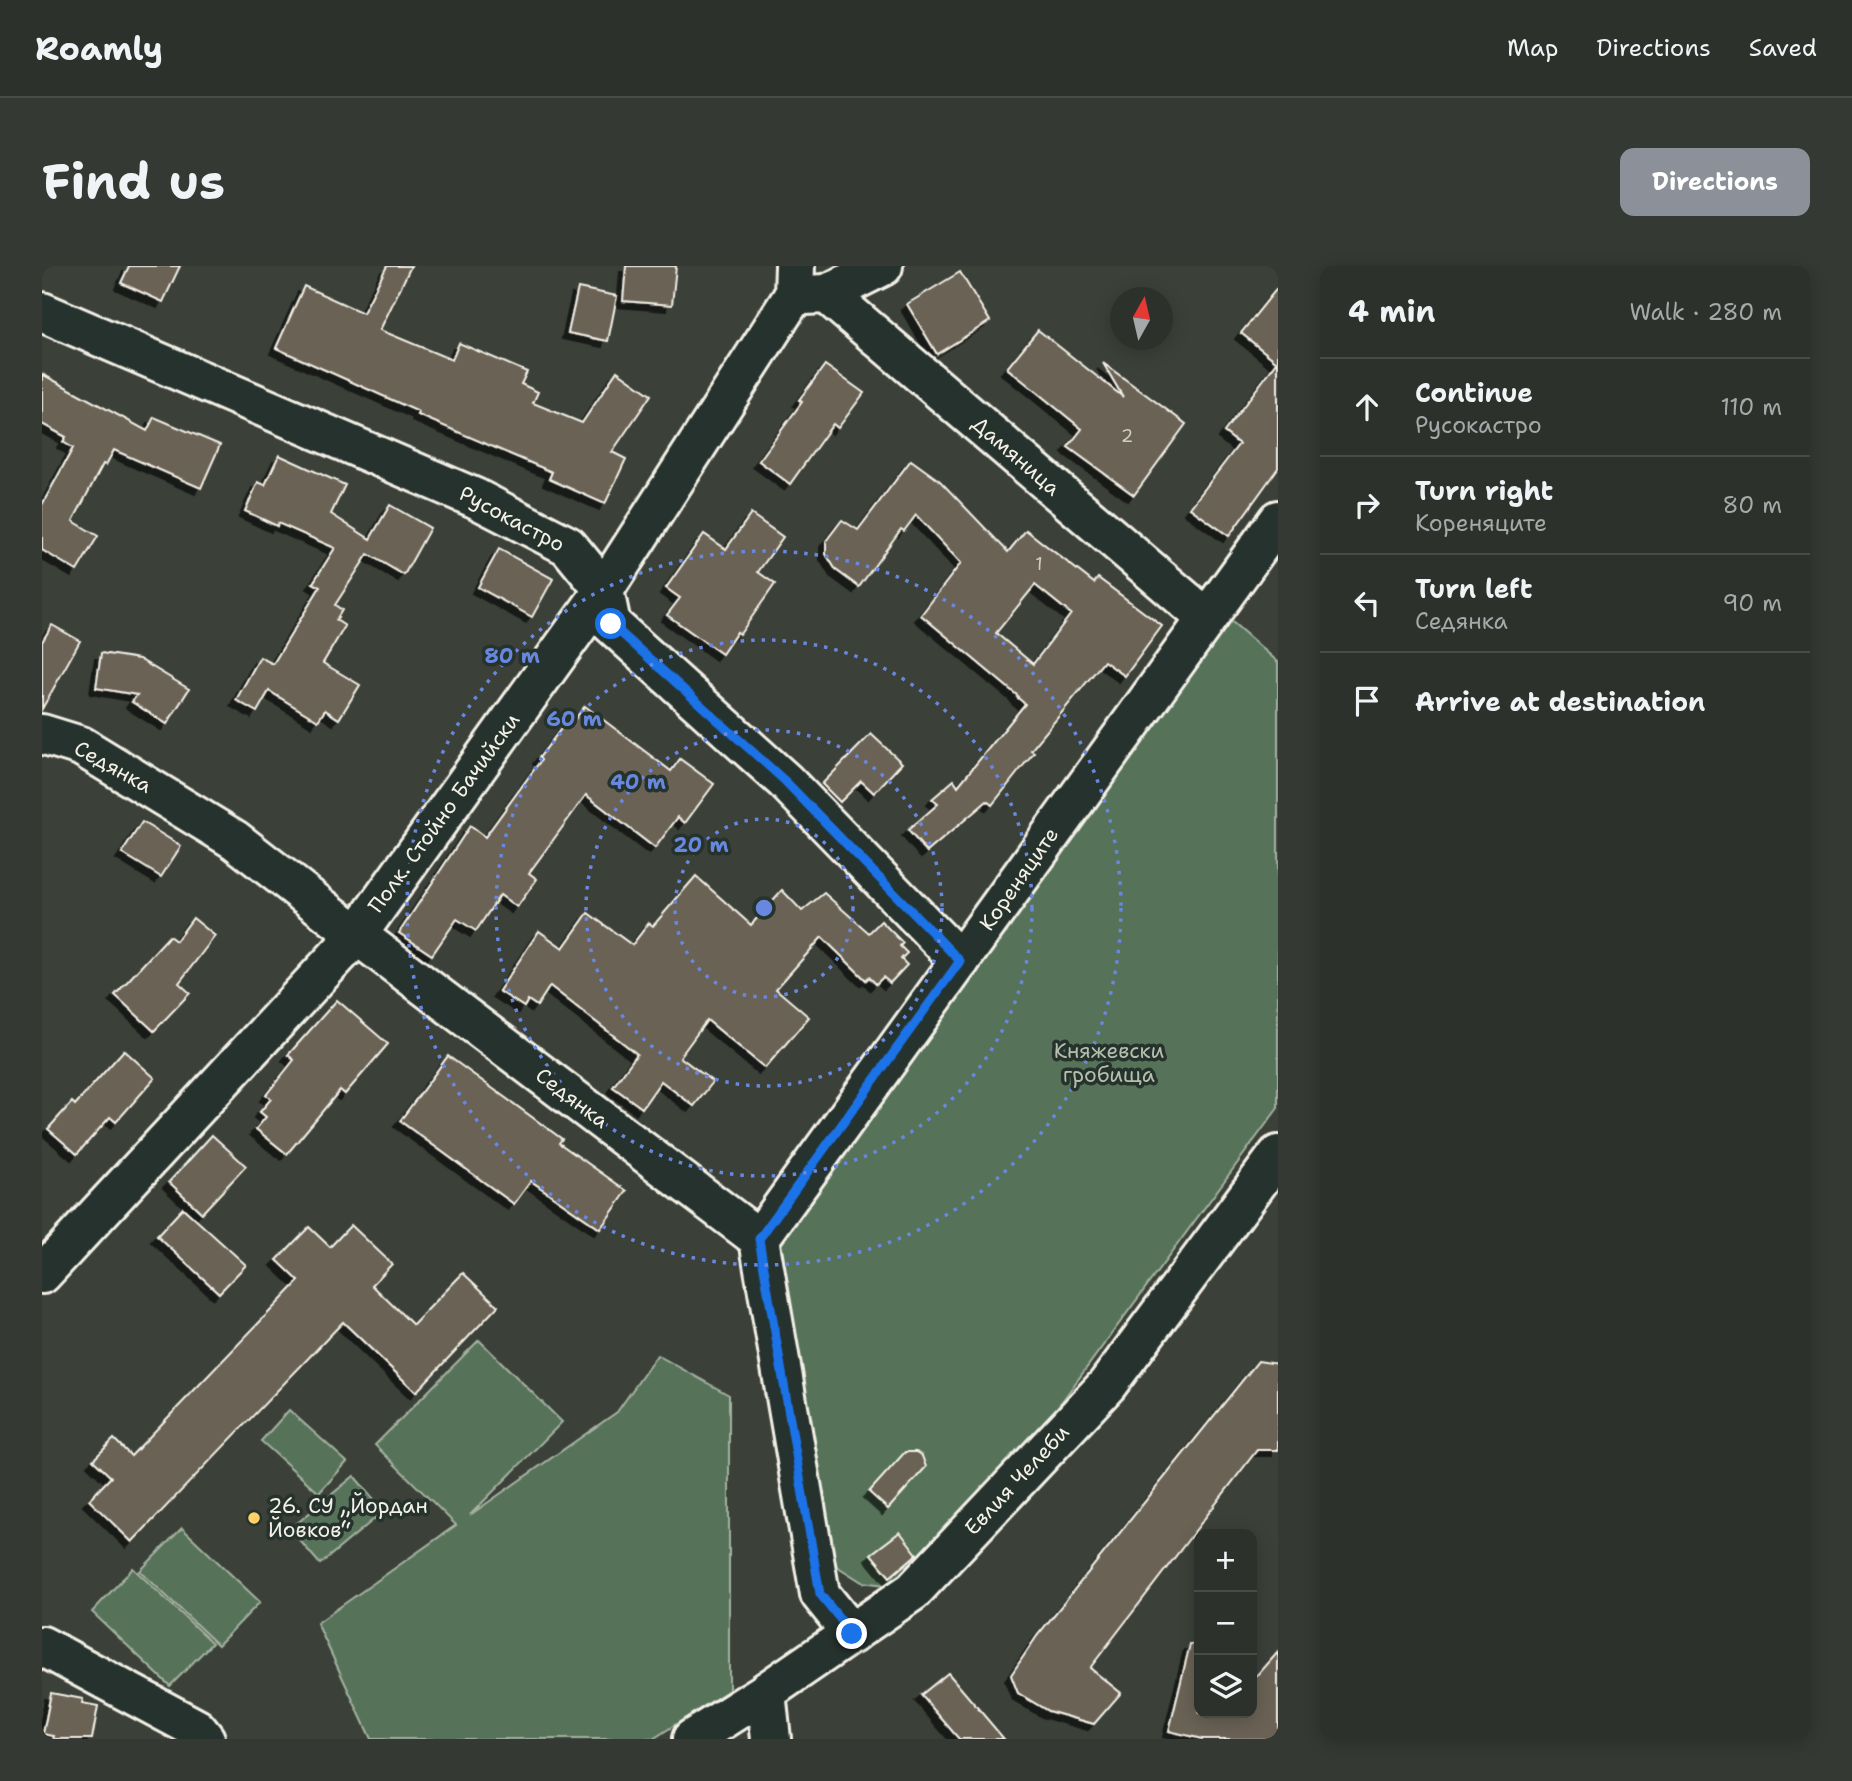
<!DOCTYPE html>
<meta charset="utf-8">
<style>
:root{--surface:#2c312b;--page:#343933;--text:#f1f3f6;--muted:#a6a9a9;--line:#484c47;--accent:#8c9099}
body{margin:0;font-family:"Shantell Sans",sans-serif;background:var(--page);color:var(--text)}
.controls{position:absolute;right:21px;bottom:21px;display:grid;overflow:hidden;border-radius:14px;box-shadow:0 4px 18px #0003}
.controls button{width:63px;height:63px;display:grid;place-items:center;padding:0;border:0;border-bottom:2px solid var(--line);background:var(--surface);color:var(--text);font:35px sans-serif}
.compass{position:absolute;left:1068px;top:21px;width:63px;height:63px;border-radius:50%;background:var(--surface);box-shadow:0 4px 18px #0003;rotate:8deg}
.stop{position:absolute;width:21px;height:21px;margin:-16px;border:5px solid #1a73e8;border-radius:50%;background:#fff}
.stop.end{background:#1a73e8;border-color:#fff;box-shadow:0 2px 7px #0008}
.list{margin:0;padding:0;list-style:none}
h2{display:flex;justify-content:space-between;align-items:center;height:91px;margin:0;padding:0 28px;font-size:30px}
h2 small{font-size:23px;font-weight:400;color:var(--muted)}
.list li{display:grid;grid-template-columns:46px 1fr auto;gap:21px;align-items:center;box-sizing:border-box;height:98px;padding:0 28px;border-top:2px solid var(--line)}
.list b{display:block;font-size:26px;white-space:nowrap}
.list p{margin:0;font-size:23px;white-space:nowrap;color:var(--muted)}
.list em{font-size:23px;font-style:normal;color:var(--muted)}
.icon{flex:none;width:38px;height:38px;fill:none;stroke:currentColor;stroke-width:2;stroke-linecap:round;stroke-linejoin:round}
.map{position:relative;flex:none;width:1236px;height:1473px;overflow:hidden;border-radius:14px}
header{display:flex;align-items:center;gap:42px;box-sizing:border-box;height:98px;padding:0 35px;background:var(--surface);border-bottom:2px solid var(--line)}
header strong{font-size:33px}
nav{display:flex;gap:38px;margin-inline-start:auto;font-size:24px}
.intro{display:flex;align-items:center;justify-content:space-between;box-sizing:border-box;height:168px;padding:0 42px}
h1{margin:0;font-size:49px}
.button{padding:18px 32px;border-radius:14px;background:var(--accent);color:#fff;font-size:24px;font-weight:700}
main{display:flex;gap:42px;padding:0 42px}
aside{flex:1;background:var(--surface);border-radius:14px;box-shadow:0 4px 18px #0003}
.map>svg:first-child{display:block}
</style>
<header>
<strong>Roamly</strong>
<nav><a>Map</a><a>Directions</a><a>Saved</a></nav>
</header>
<div class="intro"><h1>Find us</h1><a class="button">Directions</a></div>
<main>
<div class="map">
<svg width="1236" height="1473" viewBox="0 0 1236 1473">
<defs>
<filter id="shadow"><feDropShadow dx="-6" dy="6" stdDeviation="0" flood-color="#0009"/></filter>
</defs>
<rect width="100%" height="100%" fill="#3b4139"/>
<filter id="ink" filterUnits="userSpaceOnUse"><feTurbulence type="fractalNoise" baseFrequency=".0143" numOctaves="2"/><feDisplacementMap in="SourceGraphic" scale="14" xChannelSelector="R" yChannelSelector="G"/><feConvolveMatrix kernelMatrix="1 2 1 2 8 2 1 2 1" color-interpolation-filters="sRGB"/></filter>
<g filter="url(#ink)">
<!-- green -->
<g fill="#56735a" stroke="#a5b2a1" stroke-width="2">
<path d="M1189,355L1236,396V842L1001,1161L851,1320L820,1316L788,1296L734,979Z"/>
<path d="M437,1074L520,1156L428,1249L575,1146L615,1089L687,1129V1424L611,1473H329L275,1357L414,1259L333,1179Z"/>
<path d="M247,1144L305,1196L277,1227L219,1175Z"/>
<path d="M312,1210L342,1245L278,1298L248,1263Z"/>
<path d="M140,1262L218,1336L176,1379L98,1305Z"/>
<path d="M91,1302L170,1377L128,1420L50,1346Z"/>
</g>
<!-- building -->
<g fill="#6b6254" stroke="#f4f1e8" stroke-width="2" fill-rule="evenodd" filter="url(#shadow)">
<path d="M87,0H138L121,36L79,17Z"/>
<path d="M345,0H369L338,64L410,94L417,77L485,106L479,118L496,126L491,137L540,157L575,105L609,129L570,186L584,193L563,238L507,213L510,206L376,149L377,146L234,82L262,20L321,47Z"/>
<path d="M584,0H634L630,39L581,35Z"/>
<path d="M918,6L948,55L895,88L865,38Z"/>
<path d="M1236,21V202L1187,270L1148,242L1197,178L1182,166L1235,96L1199,67Z"/>
<path d="M536,22L575,30L566,75L526,67Z"/>
<path d="M996,64L1081,131L1061,97L1144,158L1092,229L1026,181L1040,163L965,102Z"/>
<path d="M783,99L822,127L796,162L791,158L748,218L717,195L760,136L757,134Z"/>
<path d="M0,108L105,165L112,151L178,179L159,222L72,184L64,199L61,198L31,255L56,270L35,305L0,284V239L31,182L21,176L24,171L0,158Z"/>
<path d="M237,189L303,219L289,248L328,273L348,239L388,262L362,309L326,288L293,339L300,344L294,354L303,360L281,397L318,419L297,453L283,444L276,455L227,425L215,446L194,434L218,391L231,398L278,321L271,317L293,282L236,257L235,260L203,245L216,216L223,219Z"/>
<path d="M869,194L898,215L966,286L984,264L1052,317L1056,312L1120,360L1083,410L1062,395L989,484L992,486L950,539L945,535L885,586L866,564L896,538L890,533L912,514L916,520L983,438L975,431L976,430L879,349L919,297L874,249L862,265L859,263L817,321L794,304L784,288V275L800,254L816,264ZM993,319L1029,348L991,398L954,367Z"/>
<path d="M709,248L741,271L716,306L733,318L698,368L695,366L680,388L625,349L638,332L624,322L662,268L684,283Z"/>
<path d="M457,283L511,313L490,351L436,321Z"/>
<path d="M10,359L38,375L0,443V376Z"/>
<path d="M59,387L97,393L147,423L125,458L90,436L95,429L54,422Z"/>
<path d="M543,440L629,505L638,493L672,518L643,557L636,551L613,582L544,529L487,607L495,613L475,641L458,629L434,665L415,653L390,689L357,667L428,560L443,571L499,494L497,492L522,459L526,462Z"/>
<path d="M829,468L860,497L832,527L819,515L798,536L780,518Z"/>
<path d="M100,556L139,580L119,611L80,587Z"/>
<path d="M654,610L709,659L740,624L760,645L782,627L827,667L839,655L861,677L858,680L865,687L859,693L865,699L848,717L841,711L834,718L827,711L824,714L780,671L734,723L767,751L723,802L665,754L638,791L671,816L652,840L619,815L600,842L571,821L595,788L508,720L495,740L486,734L482,741L457,725L497,665L521,682L546,647L590,679L607,657L611,660Z"/>
<path d="M151,652L173,670L137,717L148,727L112,765L73,729L127,670L134,675Z"/>
<path d="M295,734L346,778L303,828L298,824L245,888L214,863L224,851L218,846L229,833L224,829L252,794L246,789Z"/>
<path d="M82,784L113,812L74,856L68,851L35,888L6,863L30,836L33,839Z"/>
<path d="M406,790L520,873L517,877L585,925L558,963L489,915L472,938L358,855Z"/>
<path d="M170,869L204,900L160,947L127,916Z"/>
<path d="M141,942L204,999L177,1027L115,970Z"/>
<path d="M309,959L350,998L330,1019L371,1059L421,1007L456,1040L374,1126L301,1056L90,1276L47,1234L69,1211L51,1194L72,1173L89,1190L257,1015L235,994L267,961L288,981Z"/>
<path d="M1216,1095L1236,1098V1184H1215L1048,1402L1079,1427L1052,1458L1006,1445L976,1427L969,1409L995,1370Z"/>
<path d="M863,1186H874L880,1190L884,1201L846,1243L827,1226Z"/>
<path d="M858,1266L875,1288L848,1311L829,1288Z"/>
<path d="M1148,1378L1157,1379V1447H1210V1412L1216,1409L1236,1386V1469L1226,1473H1160L1127,1465Z"/>
<path d="M906,1407L962,1473H917L879,1429Z"/>
<path d="M9,1427L41,1433L40,1437L56,1440L50,1473H11L12,1470L1,1468Z"/>
</g>
<g fill="none" stroke-linecap="round" stroke-linejoin="round">
<defs>
<g id="minor">
<path d="M785,28L1163,351"/>
<path d="M762,29L785,28L841,0"/>
<path d="M0,46L433,232L526,280L562,324L569,358L743,515L918,695"/>
<path d="M0,468L39,480L193,574L315,669L717,973L778,1328L810,1368"/>
<path d="M717,973L1236,254"/>
<path d="M0,1008L315,669L562,324L752,29L753,0"/>
<path d="M0,1380L155,1463L163,1473"/>
<path d="M724,1426L729,1473"/>
<path d="M650,1473L724,1426L871,1325L1065,1119L1236,889"/>
</g>
</defs>
<!-- minor casing -->
<use href="#minor" stroke="#f4f1e8" stroke-width="44"/>
<!-- minor -->
<use href="#minor" stroke="#26332d" stroke-width="38"/>
</g>
</g>
<g fill="none" stroke-linecap="round" stroke-linejoin="round" filter="url(#ink)">
<!-- route -->
<path stroke="#1a73e8" stroke-width="9" d="M569,358L743,515L918,695L717,973L778,1328L810,1368"/>
</g>
<!-- distance rings -->
<g fill="none" stroke="#6887de" stroke-width="3.5" stroke-dasharray="3.5 7">
<circle cx="722" cy="642" r="89"/>
<circle cx="722" cy="642" r="178"/>
<circle cx="722" cy="642" r="268"/>
<circle cx="722" cy="642" r="357"/>
</g>
<!-- markers -->
<circle fill="#ffd166" stroke="#26332d" stroke-width="2.5" cx="212" cy="1252" r="7"/>
<g text-anchor="middle" stroke-width="7" stroke-linejoin="round" paint-order="stroke">
<!-- number labels -->
<g font-size="18" fill="#d2cdc3">
<text x="1085" y="176">2</text>
<text x="997" y="304">1</text>
</g>
<!-- street labels -->
<g font-size="21" fill="#f4f1e8" stroke="#26332d">
<text transform="translate(974 190) rotate(41)" y="7">Дамяница</text>
<text transform="translate(470 253) rotate(28)" y="7">Русокастро</text>
<text transform="translate(71 501) rotate(29)" y="7">Седянка</text>
<text transform="translate(402 547) rotate(-54)" y="7">Полк. Стойно Бачийски</text>
<text transform="translate(977 613) rotate(-55)" y="7">Кореняците</text>
<text transform="translate(530 832) rotate(37)" y="7">Седянка</text>
<text transform="translate(975 1214) rotate(-47)" y="7">Евлия Челеби</text>
</g>
<!-- park labels -->
<g font-size="21" fill="#b5bfaf" stroke="#26332d">
<text x="1067" y="792">Княжевски<tspan x="1067" dy="24">гробища</tspan></text>
</g>
<!-- poi labels -->
<g font-size="21" fill="#f4f1e8" stroke="#26332d" text-anchor="start">
<text x="226" y="1247">26. СУ „Йордан<tspan x="226" dy="24">Йовков“</tspan></text>
</g>
</g>
<circle cx="722" cy="642" r="10" fill="#6887de" stroke="#26332d" stroke-width="3.5"/>
<g font-size="21" text-anchor="middle" font-weight="bold" fill="#6887de" stroke="#26332d" stroke-width="7" stroke-linejoin="round" paint-order="stroke">
<text x="470" y="397">80 m</text>
<text x="532" y="460">60 m</text>
<text x="596" y="523">40 m</text>
<text x="659" y="586">20 m</text>
</g>
</svg>
<div class="controls">
<button>+</button>
<button>−</button>
<button><svg class="icon" aria-label="layers" viewBox="0 0 24 24"><path d="M12 4l9 5-9 5-9-5zM3 14l9 5 9-5"/></svg></button>
</div>
<svg class="compass" viewBox="-18 -18 36 36"><path d="M0-13l5 13h-10z" fill="#e53935"/><path d="M0 13l5-13h-10z" fill="#a6a9a9"/></svg>
<div class="stop" style="left:569px;top:358px"></div>
<div class="stop end" style="left:810px;top:1368px"></div>
</div>
<aside>
<h2>4 min<small>Walk · 280 m</small></h2>
<ul class="list">
<li><svg class="icon" aria-label="ahead" viewBox="0 0 24 24"><path d="M12 20V5M6 11l6-6 6 6"/></svg><div><b>Continue</b><p>Русокастро</p></div><em>110 m</em></li>
<li><svg class="icon" aria-label="right" viewBox="0 0 24 24"><path d="M7 20v-9h11M14 6l5 5-5 5"/></svg><div><b>Turn right</b><p>Кореняците</p></div><em>80 m</em></li>
<li><svg class="icon" aria-label="left" viewBox="0 0 24 24"><path d="M17 20v-9H6M10 6l-5 5 5 5"/></svg><div><b>Turn left</b><p>Седянка</p></div><em>90 m</em></li>
<li><svg class="icon" aria-label="arrive" viewBox="0 0 24 24"><path d="M6 21V4h12l-3 4 3 4H6"/></svg><div><b>Arrive at destination</b></div></li>
</ul>
</aside>
</main>
